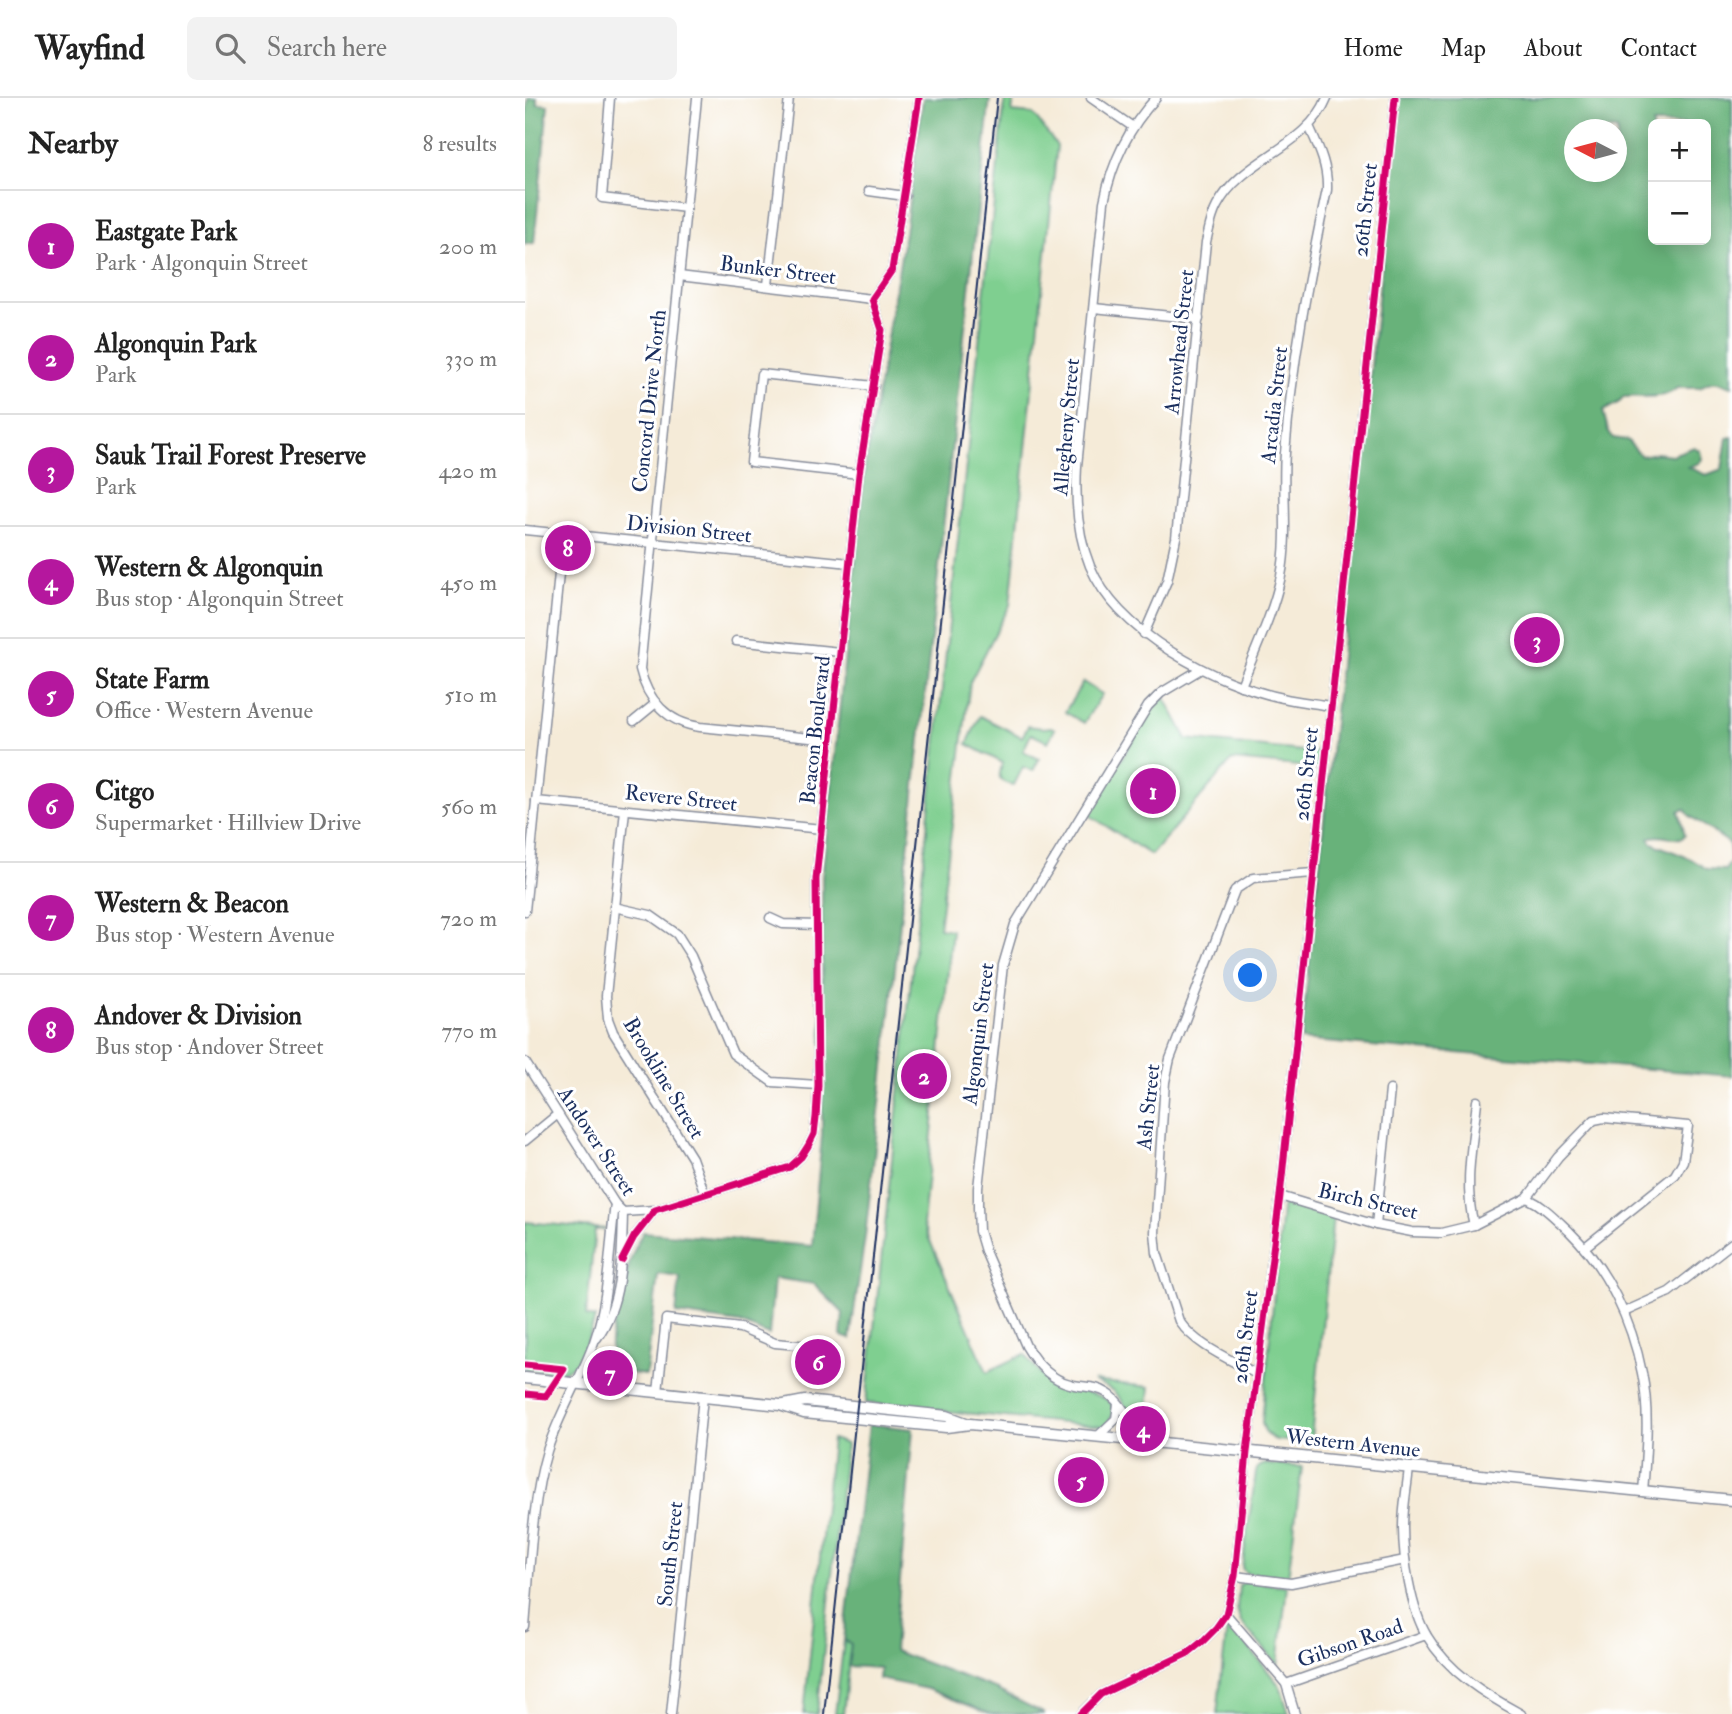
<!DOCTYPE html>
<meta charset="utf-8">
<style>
:root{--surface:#fff;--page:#f2f2f2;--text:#222;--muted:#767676;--line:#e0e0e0;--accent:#b5179e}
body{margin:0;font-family:"IM FELL Double Pica",serif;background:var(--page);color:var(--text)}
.controls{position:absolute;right:21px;top:21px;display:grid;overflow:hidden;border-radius:10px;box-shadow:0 4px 18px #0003}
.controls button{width:63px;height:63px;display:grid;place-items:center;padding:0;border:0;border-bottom:2px solid var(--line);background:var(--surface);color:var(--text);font:35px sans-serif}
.compass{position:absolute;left:1039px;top:21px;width:63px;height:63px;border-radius:50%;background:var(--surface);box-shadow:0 4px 18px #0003;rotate:276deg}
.you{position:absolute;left:726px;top:878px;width:24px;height:24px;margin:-18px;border:5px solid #fff;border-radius:50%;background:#1a73e8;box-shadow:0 0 0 10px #1a73e833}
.badge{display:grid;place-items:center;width:46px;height:46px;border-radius:50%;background:var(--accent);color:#fff;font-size:23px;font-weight:700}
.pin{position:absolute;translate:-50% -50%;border:4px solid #fff;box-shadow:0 2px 7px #0006}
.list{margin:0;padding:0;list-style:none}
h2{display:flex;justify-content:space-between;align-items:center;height:91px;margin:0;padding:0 28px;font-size:30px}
h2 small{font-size:23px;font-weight:400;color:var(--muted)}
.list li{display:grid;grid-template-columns:46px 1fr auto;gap:21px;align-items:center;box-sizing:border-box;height:112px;padding:0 28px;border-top:2px solid var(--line)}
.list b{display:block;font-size:26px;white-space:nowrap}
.list p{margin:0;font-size:23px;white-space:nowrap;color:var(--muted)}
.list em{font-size:23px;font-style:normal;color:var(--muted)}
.icon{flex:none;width:38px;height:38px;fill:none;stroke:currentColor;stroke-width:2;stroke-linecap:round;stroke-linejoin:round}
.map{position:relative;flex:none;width:1207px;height:1616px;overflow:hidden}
header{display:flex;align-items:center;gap:42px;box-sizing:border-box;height:98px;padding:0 35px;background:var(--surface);border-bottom:2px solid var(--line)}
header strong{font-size:33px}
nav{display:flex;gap:38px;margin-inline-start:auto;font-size:24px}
.search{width:490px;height:63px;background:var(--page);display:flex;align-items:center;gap:18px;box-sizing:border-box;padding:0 24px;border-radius:10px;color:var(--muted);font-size:26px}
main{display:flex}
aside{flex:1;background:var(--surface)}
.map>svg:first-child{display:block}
</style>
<header>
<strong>Wayfind</strong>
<div class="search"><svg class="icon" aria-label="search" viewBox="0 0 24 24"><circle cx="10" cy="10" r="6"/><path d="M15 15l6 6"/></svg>Search here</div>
<nav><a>Home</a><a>Map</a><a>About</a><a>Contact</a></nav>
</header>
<main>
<aside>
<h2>Nearby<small>8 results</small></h2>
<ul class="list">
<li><span class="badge">1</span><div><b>Eastgate Park</b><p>Park · Algonquin Street</p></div><em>200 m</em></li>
<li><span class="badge">2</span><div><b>Algonquin Park</b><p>Park</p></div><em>330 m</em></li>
<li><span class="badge">3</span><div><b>Sauk Trail Forest Preserve</b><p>Park</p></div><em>420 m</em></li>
<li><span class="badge">4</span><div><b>Western &amp; Algonquin</b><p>Bus stop · Algonquin Street</p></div><em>450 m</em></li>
<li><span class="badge">5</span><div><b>State Farm</b><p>Office · Western Avenue</p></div><em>510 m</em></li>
<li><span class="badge">6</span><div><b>Citgo</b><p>Supermarket · Hillview Drive</p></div><em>560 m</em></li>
<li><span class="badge">7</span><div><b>Western &amp; Beacon</b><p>Bus stop · Western Avenue</p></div><em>720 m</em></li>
<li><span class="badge">8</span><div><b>Andover &amp; Division</b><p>Bus stop · Andover Street</p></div><em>770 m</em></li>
</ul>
</aside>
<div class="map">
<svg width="1207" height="1616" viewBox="0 0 1207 1616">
<rect width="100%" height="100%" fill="#fff"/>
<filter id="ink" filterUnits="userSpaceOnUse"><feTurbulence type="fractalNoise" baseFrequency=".0143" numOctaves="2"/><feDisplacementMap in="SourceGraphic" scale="14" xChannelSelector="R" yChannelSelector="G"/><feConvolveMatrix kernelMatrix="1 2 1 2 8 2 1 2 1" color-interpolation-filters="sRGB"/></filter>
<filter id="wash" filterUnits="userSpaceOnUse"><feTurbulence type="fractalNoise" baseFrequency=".00686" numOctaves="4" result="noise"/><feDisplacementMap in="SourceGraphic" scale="28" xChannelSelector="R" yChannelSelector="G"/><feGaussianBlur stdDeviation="1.57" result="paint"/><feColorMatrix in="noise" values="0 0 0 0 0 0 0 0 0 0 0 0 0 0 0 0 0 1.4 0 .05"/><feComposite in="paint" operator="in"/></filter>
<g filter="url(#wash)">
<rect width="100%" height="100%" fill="#f5ebd8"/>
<!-- green -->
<g fill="#7fcf90" stroke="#4d7f77" stroke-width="2">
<path d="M480,0H489L487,14L508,16L532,48L485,507L445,584L414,830L427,832L398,1127L462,1274L500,1256C508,1268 517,1280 530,1286C548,1295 612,1294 579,1329L341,1305Z"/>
<path d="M558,584L577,596L559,625L540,614Z"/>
<path d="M639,598L662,641L797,655L795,670L707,662L626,757L563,716L627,611Z"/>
<path d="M455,618L497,639L503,628L517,630L526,629L530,631L523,644L506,636L498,653L514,661L508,673L498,669L489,687C473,684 472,680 478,665L442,646Z"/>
<path d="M766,1106L808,1119L786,1341C765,1342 742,1350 737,1324L757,1111L758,1108Z"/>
<path d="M0,1124L81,1131L70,1132L61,1218L70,1220C65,1237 56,1268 38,1274L0,1271Z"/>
<path d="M568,1283L625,1289L621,1333C606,1327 603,1309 593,1298C586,1290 578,1287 568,1283Z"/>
<path d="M307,1341L321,1346L292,1616H279Z"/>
<path d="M740,1366L777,1369L763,1480L721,1475L717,1470L731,1374L733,1369Z"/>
<path d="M720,1483L762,1488L753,1567L715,1523L712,1511L714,1488Z"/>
<path d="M702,1529L712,1535L755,1588L764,1616H692Z"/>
<path d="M319,1542L326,1546L318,1616H310Z"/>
</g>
<!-- forest -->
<g fill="#67b27a" stroke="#41706c" stroke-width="2" fill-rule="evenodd">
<path d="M3,0H12V6L23,7L9,145L0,146V29Z"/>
<path d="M398,0H465L370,871L340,1139L325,1241L316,1238L318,1215L289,1186L249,1180L244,1237L215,1225L151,1216L155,1179L133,1176L121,1277L91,1273C80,1246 89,1228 95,1202C102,1174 104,1160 118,1134L287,1148L297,1037V780L339,375L380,134Z"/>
<path d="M874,0H1207V288C1194,284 1186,280 1175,290H1152C1138,303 1116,297 1098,299L1093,305L1078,313L1083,332L1088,340L1102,342L1116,358L1131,355L1147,357L1169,349L1175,353L1177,361L1174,365L1163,369L1181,377L1197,371L1202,340L1207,339V978L776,942ZM1181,26V142H1128V26ZM1050,32H1092V74H1050ZM1160,711L1164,717L1204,745L1206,763L1200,772L1182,771L1166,761L1127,745L1124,740C1133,735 1146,742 1157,740L1160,737L1154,713Z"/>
<path d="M344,1326L388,1331L369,1553L466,1589L520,1616H466L402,1591L354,1581L355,1570L323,1568L326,1546L319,1542Z"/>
</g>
</g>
<g filter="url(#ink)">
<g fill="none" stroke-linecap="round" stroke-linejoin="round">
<defs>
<g id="minor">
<path d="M85,0L77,100L161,110"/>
<path d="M172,0L115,571C122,602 143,625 175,629L306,642"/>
<path d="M566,0L608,29"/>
<path d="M631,0C603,30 587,64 579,104L552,368C550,402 552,436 565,468C593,535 690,586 758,600C773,604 790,605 805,608"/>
<path d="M344,93L380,98"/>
<path d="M154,178L347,201"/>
<path d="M243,187L264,0"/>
<path d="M569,210L674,221"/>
<path d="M334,376L226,364L236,276L349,288"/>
<path d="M0,432L325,465"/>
<path d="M619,536L642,483L651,440L681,144C684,132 686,119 692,108C717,60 782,50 802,0"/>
<path d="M211,543L315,554"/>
<path d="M716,588C730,552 748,516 756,478C764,438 757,395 760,355C767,266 783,180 802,92C803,68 794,50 784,28"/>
<path d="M109,623L131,605"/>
<path d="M11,703L297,731"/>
<path d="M100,712L81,898L83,921L88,934L167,1060L180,1096"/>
<path d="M89,809L125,817L152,836L166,858L208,956L247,984L293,987"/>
<path d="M0,813L38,436"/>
<path d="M245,820L258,826L292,827"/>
<path d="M0,964L90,1106L98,1114L130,1112"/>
<path d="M0,1043L33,1016"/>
<path d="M755,1098L851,1127L887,1134L916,1135L949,1127L1002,1100L1033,1059L1069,1022L1079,1020L1163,1028L1158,1063L1150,1077L1060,1149"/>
<path d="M1002,1100C1019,1108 1030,1120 1044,1133C1082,1170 1107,1223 1117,1275C1125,1313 1121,1355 1118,1394"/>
<path d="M851,1127L865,992"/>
<path d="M949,1127C938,1087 948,1044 952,1003"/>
<path d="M97,1162L109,1139L130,1112L265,1069L276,1059L283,1048L289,1036L291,1019L293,987L291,781L334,376L357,232L347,201L367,172L394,0"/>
<path d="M1099,1214L1144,1194L1207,1145"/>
<path d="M72,1240C98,1204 97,1156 98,1114"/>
<path d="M733,1277C707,1262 671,1248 654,1223L632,1155L630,1134L640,984L645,961L710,792L728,780L788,775"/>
<path d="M133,1294L141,1221L215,1230L250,1245L307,1250"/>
<path d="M573,1338L591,1321L593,1306"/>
<path d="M617,1343C608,1328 597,1304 582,1295C570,1287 558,1290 545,1286C524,1281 511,1265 501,1248L460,1153L454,1133L453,1110V1090L478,867L490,826L623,608L636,595L676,571"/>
<path d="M884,1370C882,1390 878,1409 878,1429C878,1460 886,1512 902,1538C923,1574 961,1597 996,1616"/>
<path d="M710,1478L766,1485L880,1462"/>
<path d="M701,1516L761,1586L770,1616"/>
<path d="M0,1529C5,1472 6,1407 22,1353C34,1315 56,1281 69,1244C84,1201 84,1151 90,1106"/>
<path d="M761,1586L901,1537"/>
<path d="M146,1616L178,1299"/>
<path d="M556,1616L576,1596L663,1555L678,1543L691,1530L701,1516L710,1478L722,1354L755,1098L870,0"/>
</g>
<g id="major">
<path d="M0,1280L255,1307L279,1315L421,1329L445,1326L507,1332L1207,1402"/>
<path d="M259,1307L280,1303L422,1318L441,1325"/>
</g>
</defs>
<!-- minor casing -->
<use href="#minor" stroke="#888d9b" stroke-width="11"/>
<!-- major casing -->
<use href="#major" stroke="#888d9b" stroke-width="13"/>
<!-- minor -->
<use href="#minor" stroke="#fff" stroke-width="8"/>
<!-- major -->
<use href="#major" stroke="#fff" stroke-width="10"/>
<!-- rail -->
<path stroke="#1b2f5e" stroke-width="2" d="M299,1616L472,0"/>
<defs>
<g id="cycleway">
<path d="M97,1162L109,1139L130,1112L265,1069L276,1059L283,1048L289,1036L291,1019L293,987L291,781L334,376L357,232L347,201L367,172L394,0"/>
<path d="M0,1267L39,1271L21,1298L0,1296"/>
<path d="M556,1616L576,1596L663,1555L678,1543L691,1530L701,1516L710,1478L722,1354L755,1098L870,0"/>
</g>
</defs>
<!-- cycleway casing -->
<use href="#cycleway" stroke="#fff" stroke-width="11"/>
<!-- cycleway -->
<use href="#cycleway" stroke="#d6006c" stroke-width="7"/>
</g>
</g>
<g text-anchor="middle" stroke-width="6" stroke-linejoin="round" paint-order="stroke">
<!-- street labels -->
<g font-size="21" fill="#1b2f5e" stroke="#fff">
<text transform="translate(840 112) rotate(-84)" y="7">26th Street</text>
<text transform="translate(253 172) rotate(7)" y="7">Bunker Street</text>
<text transform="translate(654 244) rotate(-84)" y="7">Arrowhead Street</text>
<text transform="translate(124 303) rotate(-84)" y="7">Concord Drive North</text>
<text transform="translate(749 307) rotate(-84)" y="7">Arcadia Street</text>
<text transform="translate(541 329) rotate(-85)" y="7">Allegheny Street</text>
<text transform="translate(164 431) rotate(6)" y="7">Division Street</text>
<text transform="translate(290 632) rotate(-84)" y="7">Beacon Boulevard</text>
<text transform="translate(781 676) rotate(-84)" y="7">26th Street</text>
<text transform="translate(156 700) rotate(6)" y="7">Revere Street</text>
<text transform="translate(453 936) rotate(-83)" y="7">Algonquin Street</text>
<text transform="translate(139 980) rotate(59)" y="7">Brookline Street</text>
<text transform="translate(623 1009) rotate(-84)" y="7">Ash Street</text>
<text transform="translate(72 1043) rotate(57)" y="7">Andover Street</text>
<text transform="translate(843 1103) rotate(13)" y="7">Birch Street</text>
<text transform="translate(720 1239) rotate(-83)" y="7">26th Street</text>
<text transform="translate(828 1345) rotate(6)" y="7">Western Avenue</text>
<text transform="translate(145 1456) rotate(-84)" y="7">South Street</text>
<text transform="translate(825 1545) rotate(-19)" y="7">Gibson Road</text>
</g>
</g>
</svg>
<div class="controls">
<button>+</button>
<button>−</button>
</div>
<svg class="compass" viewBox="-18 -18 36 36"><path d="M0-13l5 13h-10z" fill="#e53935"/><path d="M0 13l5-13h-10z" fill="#767676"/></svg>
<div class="you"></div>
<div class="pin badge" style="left:628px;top:693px">1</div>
<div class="pin badge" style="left:399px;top:978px">2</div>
<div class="pin badge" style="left:1012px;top:542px">3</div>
<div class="pin badge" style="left:618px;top:1331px">4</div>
<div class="pin badge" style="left:556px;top:1382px">5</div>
<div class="pin badge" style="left:293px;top:1264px">6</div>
<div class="pin badge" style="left:85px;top:1275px">7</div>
<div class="pin badge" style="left:43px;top:450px">8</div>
</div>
</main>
